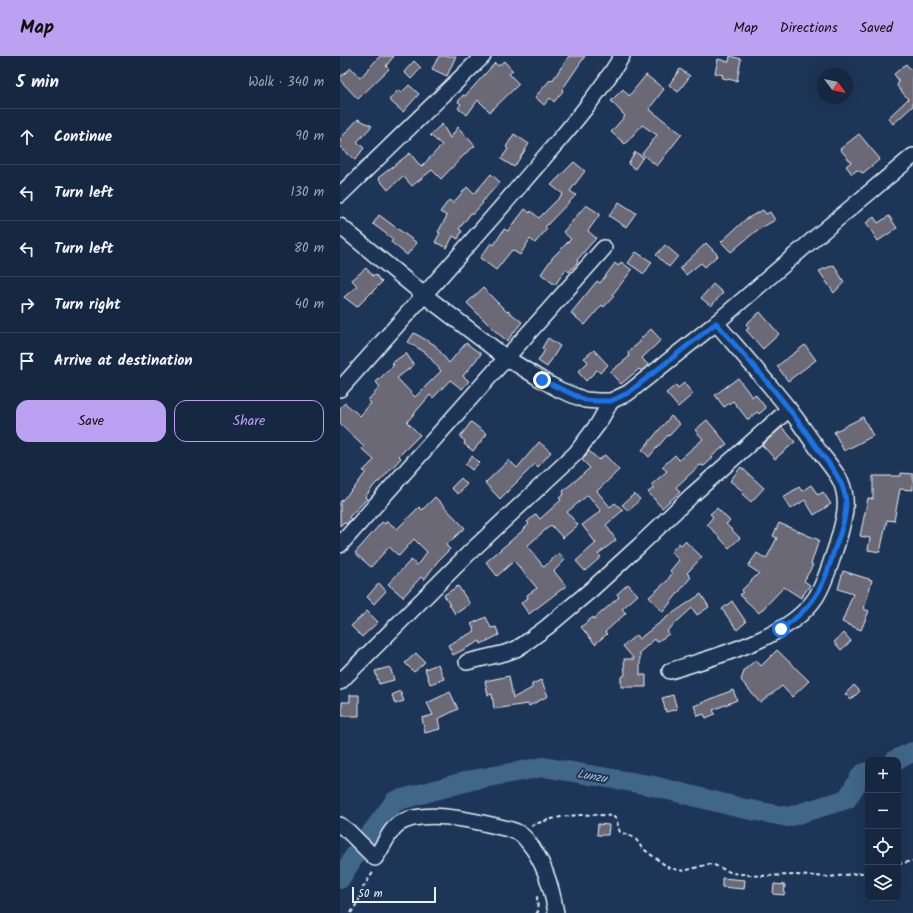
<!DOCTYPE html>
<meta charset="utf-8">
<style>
:root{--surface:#162841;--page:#23344c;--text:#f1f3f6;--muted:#9ea6b1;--line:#35445a;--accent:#bca0f2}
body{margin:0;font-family:Kalam,sans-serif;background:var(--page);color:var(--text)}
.controls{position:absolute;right:12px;bottom:12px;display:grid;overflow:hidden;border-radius:8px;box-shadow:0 4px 16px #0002}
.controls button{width:36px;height:36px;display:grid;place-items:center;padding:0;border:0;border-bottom:1px solid var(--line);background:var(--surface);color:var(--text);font:20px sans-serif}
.compass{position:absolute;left:477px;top:12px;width:36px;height:36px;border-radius:50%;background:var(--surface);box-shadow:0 4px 16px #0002;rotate:122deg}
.scale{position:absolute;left:12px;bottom:10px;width:84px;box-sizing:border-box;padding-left:4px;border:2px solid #e8f1f8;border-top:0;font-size:11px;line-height:14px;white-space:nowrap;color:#e8f1f8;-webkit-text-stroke:3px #1d3557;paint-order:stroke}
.stop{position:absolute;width:12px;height:12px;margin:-9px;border:3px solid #1a73e8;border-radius:50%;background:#fff}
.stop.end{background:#1a73e8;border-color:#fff;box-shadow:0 1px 4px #0008}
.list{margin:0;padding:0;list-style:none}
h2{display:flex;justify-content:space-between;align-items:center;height:52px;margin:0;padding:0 16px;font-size:17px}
h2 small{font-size:13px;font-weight:400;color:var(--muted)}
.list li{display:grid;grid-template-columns:26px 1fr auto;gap:12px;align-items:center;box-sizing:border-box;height:56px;padding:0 16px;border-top:1px solid var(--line)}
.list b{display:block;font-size:15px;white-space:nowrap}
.list em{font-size:13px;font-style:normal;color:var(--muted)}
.actions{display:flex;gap:8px;padding:12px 16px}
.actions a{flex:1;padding:9px 0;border:1px solid var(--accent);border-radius:12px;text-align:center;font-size:14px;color:var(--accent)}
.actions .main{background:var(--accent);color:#111}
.icon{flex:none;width:22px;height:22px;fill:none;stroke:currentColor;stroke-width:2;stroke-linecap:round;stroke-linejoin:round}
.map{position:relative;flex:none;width:573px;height:857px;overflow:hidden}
header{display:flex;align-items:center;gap:24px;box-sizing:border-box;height:56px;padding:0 20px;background:var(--accent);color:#111}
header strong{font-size:19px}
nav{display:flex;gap:22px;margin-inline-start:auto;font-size:14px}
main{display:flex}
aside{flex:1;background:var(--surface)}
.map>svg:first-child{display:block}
</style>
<header>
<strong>Map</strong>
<nav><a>Map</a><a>Directions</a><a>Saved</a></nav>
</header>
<main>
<aside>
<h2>5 min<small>Walk · 340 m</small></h2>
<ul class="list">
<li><svg class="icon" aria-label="ahead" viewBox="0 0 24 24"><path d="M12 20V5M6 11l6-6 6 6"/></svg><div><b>Continue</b></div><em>90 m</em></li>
<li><svg class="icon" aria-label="left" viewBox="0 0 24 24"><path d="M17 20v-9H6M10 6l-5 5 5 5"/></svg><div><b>Turn left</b></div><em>130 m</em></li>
<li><svg class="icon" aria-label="left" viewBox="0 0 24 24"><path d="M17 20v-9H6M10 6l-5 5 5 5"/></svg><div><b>Turn left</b></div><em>80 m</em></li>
<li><svg class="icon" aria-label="right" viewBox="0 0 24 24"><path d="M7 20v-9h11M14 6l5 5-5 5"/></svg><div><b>Turn right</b></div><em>40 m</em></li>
<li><svg class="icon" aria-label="arrive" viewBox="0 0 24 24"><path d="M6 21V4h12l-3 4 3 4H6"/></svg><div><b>Arrive at destination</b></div></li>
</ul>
<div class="actions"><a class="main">Save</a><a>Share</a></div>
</aside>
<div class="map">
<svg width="573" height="857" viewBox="0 0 573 857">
<rect width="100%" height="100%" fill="#1d3557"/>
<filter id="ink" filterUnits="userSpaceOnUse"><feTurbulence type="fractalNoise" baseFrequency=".025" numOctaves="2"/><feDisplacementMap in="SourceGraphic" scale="8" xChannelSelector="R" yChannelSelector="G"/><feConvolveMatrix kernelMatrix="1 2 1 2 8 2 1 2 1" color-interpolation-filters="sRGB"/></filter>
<g filter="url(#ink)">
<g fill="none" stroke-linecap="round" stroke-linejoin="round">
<!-- river -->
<g stroke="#416688" stroke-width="20">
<path d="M555,704L573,696"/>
<path d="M0,823L15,799L55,745L132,724L203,711L309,729L401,752L448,761L507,743L522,718L528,716"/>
</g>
</g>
<!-- building -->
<g fill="#6c6976" stroke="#e8f1f8">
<path d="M40,0H54L46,10L49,13L18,43L0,24V21L11,12L20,22Z"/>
<path d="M99,0H116L107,20L92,13Z"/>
<path d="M229,0H245L222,34L223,35L214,46L210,42L204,49L195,41L210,24L212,25Z"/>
<path d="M390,0L401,3L397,25L382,22L383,19L375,17L378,3L389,6Z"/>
<path d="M74,5L81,12L71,23L64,16Z"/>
<path d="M164,5L173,15L169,18L179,28L150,56L138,44L127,59L118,52L121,48L118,46L123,39L125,40L155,7L158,10Z"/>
<path d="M566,8L573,16V50L553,68L548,62L568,43L557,30L559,25L554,18Z"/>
<path d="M340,13L350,20L338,36L329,29Z"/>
<path d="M306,19L324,33L309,53L342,78L317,110L302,98L317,79L302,69L285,88L271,76L285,60L271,45L283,33L289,40Z"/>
<path d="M69,29L79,38L63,56L49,44L58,34L61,37Z"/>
<path d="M18,63L32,70L17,86L24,92L15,104L0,91V83Z"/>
<path d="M102,68L110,82L118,71L135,90L127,96L101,123L92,114L72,130L63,120L48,134L38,122L70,97L81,111L102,89L90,79Z"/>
<path d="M174,78L189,88L174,111L161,103L168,93L166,91Z"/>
<path d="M519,78L540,103L523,117L517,114L512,118L506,110L511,106L500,93Z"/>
<path d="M295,96L303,101L295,113L288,108Z"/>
<path d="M234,106L245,115L230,135L236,139L205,171L207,173L195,187L190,183L180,199L172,194L156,214L140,202L151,187L154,189L164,173L168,175L185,153L190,157L191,155L199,162L223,138L211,129Z"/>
<path d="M151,118L160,126L142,146L143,147L133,158L131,157L119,173L122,175L118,183L113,180L107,192L95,186L100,177L98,176L107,160L100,156L109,144L113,147L127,131L134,138Z"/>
<path d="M279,146L296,157L286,171L269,160Z"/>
<path d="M246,149L260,158L248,175L256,182L237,204L238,206L229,216L226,213L215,229L201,218L213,201L231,183L223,176Z"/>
<path d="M423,154L426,158L430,156L435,164L416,175L391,196L381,186L406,163Z"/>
<path d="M39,159L77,187L67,199L51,186L53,183L33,168Z"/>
<path d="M549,160L557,172L538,185L526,167L534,161L538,167Z"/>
<path d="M366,187L378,199L365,211L361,207L346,219L340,212Z"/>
<path d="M325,189L338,200L329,211L316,199Z"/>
<path d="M296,196L312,206L304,218L288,207Z"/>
<path d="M281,206L292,214L272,239L274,240L264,251L262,249L245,269L231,257L257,225L260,227L275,207L278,210Z"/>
<path d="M494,209L504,226L494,237L479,215Z"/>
<path d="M26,212L33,220L35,218L42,226L17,251L4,241L17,230L12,224Z"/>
<path d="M373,228L383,237L371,250L361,242Z"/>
<path d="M143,232L167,256L168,255L182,266L167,285L154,274L127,247Z"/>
<path d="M420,256L439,278L423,293L406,274L409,272L406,268Z"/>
<path d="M311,273L321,284L302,302L308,309L301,315L299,313L281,328L270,316L289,301L288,296L300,286L299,284Z"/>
<path d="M74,277L95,289L109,307L126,287L141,298L123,320L129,325L122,333L110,324L93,342L90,339L67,366L80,379L59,400L61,402L39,426H37L25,441L27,443L9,461L11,463L7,468L4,466L0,470V446L15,431L26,416L23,415L34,404L22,393L24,391L0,368V352L5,347L20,360L31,347L28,344L40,331L36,326L54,309L52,307L66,297L74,309L57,322L75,341L101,315L86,297L68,286Z"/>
<path d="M208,282L220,290L207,311L198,305L205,294L202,292Z"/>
<path d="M465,289L476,304L448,325L437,310Z"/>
<path d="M254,294L268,309L260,317L257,314L246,325L238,316L248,306L244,302Z"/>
<path d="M398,322L412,341L415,338L426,352L419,358L417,356L408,364L393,345L384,351L375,339Z"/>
<path d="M344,327L353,338L338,351L326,337L336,329L338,332Z"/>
<path d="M331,360L340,368L329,380L328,379L309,401L302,394Z"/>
<path d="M523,361L533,380L504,395L494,376Z"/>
<path d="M367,364L387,388L371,401L373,402L364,410L360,409L336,431L340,436L322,452L308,436L314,432L311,429L327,415L322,411L335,399L339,404L363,383L355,374Z"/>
<path d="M131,366L147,378L133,395L124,388L125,385L120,381Z"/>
<path d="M442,371L455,386L435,403L422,389Z"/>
<path d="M199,386L211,396L198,411L195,408L160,443L145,427L169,404L177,412Z"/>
<path d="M249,395L259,404L265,399L279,414L257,435L270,451L275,447L283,454L266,469L276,484L258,498L261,501L245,515L236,505L256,487L242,469L261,455L248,439L227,456L238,469L223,482L211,469L187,490L204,511L219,497L225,504L214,515L226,530L189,558L181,547L188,542L187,539L197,532L174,505L157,520L146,506L181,476L189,468L187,466L196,458L200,463L221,444L219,442L224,438L223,435L250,412L242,404Z"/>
<path d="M132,400L139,407L132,414L125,408Z"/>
<path d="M401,411L424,432L411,446L402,438L404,436L390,425Z"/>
<path d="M561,417L573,418V434L560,433L554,465L547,464L540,496L528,494L530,482L520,480L528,442L533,443V420H561Z"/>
<path d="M121,422L127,428L118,438L111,432Z"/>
<path d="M471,429L478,439L483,436L491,448L474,459L465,444L451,453L443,441L459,431L462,435Z"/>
<path d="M294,438L300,443L289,455L282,449Z"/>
<path d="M95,441L125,472L106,489L110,493L98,505L84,524L81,521L63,541L48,528L71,504L77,509L87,496L74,483L59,500L49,491L31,511L15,497L42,466L45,468L47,465L57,473L79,451L82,454Z"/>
<path d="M377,452L390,465L386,468L400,482L389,492L367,468L373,461L370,458Z"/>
<path d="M439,467L479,484L471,508L473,509L464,525L470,529L461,542L444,531L419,557L400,539L403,536L402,534L419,517L408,510L417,497L426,503L437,482L433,480Z"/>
<path d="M345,485L362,501L347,517L351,521L323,556L309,541L327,525L332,517L330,515L339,504L331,496L339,487L341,489Z"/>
<path d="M503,515L532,524L524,553L529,555L521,574L502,566L513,538L498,533Z"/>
<path d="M39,527L46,535L34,548L27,541Z"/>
<path d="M288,528L298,539L282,553L286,557L265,576L267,578L255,588L241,571L253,561L254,563L279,541L277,538Z"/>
<path d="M118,530L130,548L115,558L104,539Z"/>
<path d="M361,538L369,551L357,559L352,552L327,575L329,578L317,586L315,583L300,596V619H306V631H281V621L285,619L284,603H294L283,590L296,579L299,583L327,561Z"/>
<path d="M392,545L406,566L397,574L382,553Z"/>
<path d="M27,555L38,566L22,581L11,570Z"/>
<path d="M146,561L151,572L156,571L159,579L141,588L140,585L113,599L108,589L135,575L131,568Z"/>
<path d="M504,577L511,585L501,594L494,586Z"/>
<path d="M437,594L469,625L452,641L442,630L420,647L401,624L405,613L416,604L421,610Z"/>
<path d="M76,597L85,606L74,616L65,607Z"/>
<path d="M98,608L104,623L90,628L85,613Z"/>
<path d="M50,611L54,624L39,628L35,615Z"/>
<path d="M169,620L173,642L192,632V628L201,624L208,640L189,650L188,648L154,653L152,638L148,639L145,625Z"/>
<path d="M514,629L520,635L511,644L505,638Z"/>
<path d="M393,634L397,644L373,654L375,658L366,662L364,658L358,660L354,650Z"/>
<path d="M60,635L64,645L55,648L52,639Z"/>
<path d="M110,636L118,653L98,663L100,673L85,677L82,662L93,659L87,647Z"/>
<path d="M10,639H19V660H2V646H10Z"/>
<path d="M333,639L337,653L326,656L322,642Z"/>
<path d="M258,768L269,769L268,779H257Z"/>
<path d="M382,822L405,824L404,833L382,831Z"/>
<path d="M434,828L445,829L444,839L433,838Z"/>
</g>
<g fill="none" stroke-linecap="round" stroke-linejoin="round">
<defs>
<g id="minor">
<path d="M0,139L143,0"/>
<path d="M0,170L84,239L165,301L202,324L220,334L245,344L258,345H271L288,337L376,267L476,181L573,100"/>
<path d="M0,333C61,265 123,196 183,126C217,86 254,46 282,0"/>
<path d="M0,489L264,192"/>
<path d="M127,606L165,597L176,593L184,588L207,571L252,533L299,490L351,440L449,353"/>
<path d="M330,615C375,600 449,583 476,541C486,525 491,506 497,488C503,467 510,447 501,426C496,415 482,400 475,389C466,377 458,364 448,352C425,323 400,295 376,267"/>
<path d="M0,626L128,498L236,397L258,368L271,345"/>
<path d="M0,769L9,776L35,802C42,793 49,775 57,769C80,752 131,764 156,770C163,772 171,773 177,776C181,778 186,783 188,786C204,805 212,833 216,857"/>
</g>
</defs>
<!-- minor casing -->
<use href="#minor" stroke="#e8f1f8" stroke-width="18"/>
<!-- path -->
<g stroke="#e8f1f8" stroke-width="2" stroke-dasharray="4 3" stroke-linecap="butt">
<path d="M191,770C215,759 246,757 273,760L277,764L278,771L280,776L295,782L302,792L329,812L344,815L369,808L374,809L392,817L419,820L456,819L490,821L528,816"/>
<path d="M558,808L573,805"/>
<path d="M11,857L19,844L22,833L34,815"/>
<path d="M196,857L198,856L197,842L198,838"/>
</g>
<!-- minor -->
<use href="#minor" stroke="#1d3557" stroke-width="15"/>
</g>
</g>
<g fill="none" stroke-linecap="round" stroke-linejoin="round" filter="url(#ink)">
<!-- route -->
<path stroke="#1a73e8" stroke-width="5" d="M202,324L245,344L258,345H271L288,337L376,267C400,295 426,323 449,353C459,366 468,379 477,392C488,407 501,421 505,439C509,458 499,480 493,498C483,534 472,552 441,573"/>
</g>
<g text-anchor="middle" stroke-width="4" stroke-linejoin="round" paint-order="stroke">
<!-- water labels -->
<g font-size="12" font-style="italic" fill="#aec0d1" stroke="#1d3557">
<text transform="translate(252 720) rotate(10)" y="4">Lunzu</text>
</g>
</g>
</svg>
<div class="controls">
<button>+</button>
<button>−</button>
<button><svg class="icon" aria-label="locate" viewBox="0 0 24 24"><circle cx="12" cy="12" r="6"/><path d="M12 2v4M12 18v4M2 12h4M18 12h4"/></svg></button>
<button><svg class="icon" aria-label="layers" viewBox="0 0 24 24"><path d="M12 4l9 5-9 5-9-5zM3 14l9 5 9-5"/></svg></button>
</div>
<svg class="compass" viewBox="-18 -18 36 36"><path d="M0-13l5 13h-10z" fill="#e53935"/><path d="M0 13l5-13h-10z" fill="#9ea6b1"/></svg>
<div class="scale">50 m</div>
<div class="stop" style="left:441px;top:573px"></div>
<div class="stop end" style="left:202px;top:324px"></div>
</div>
</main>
